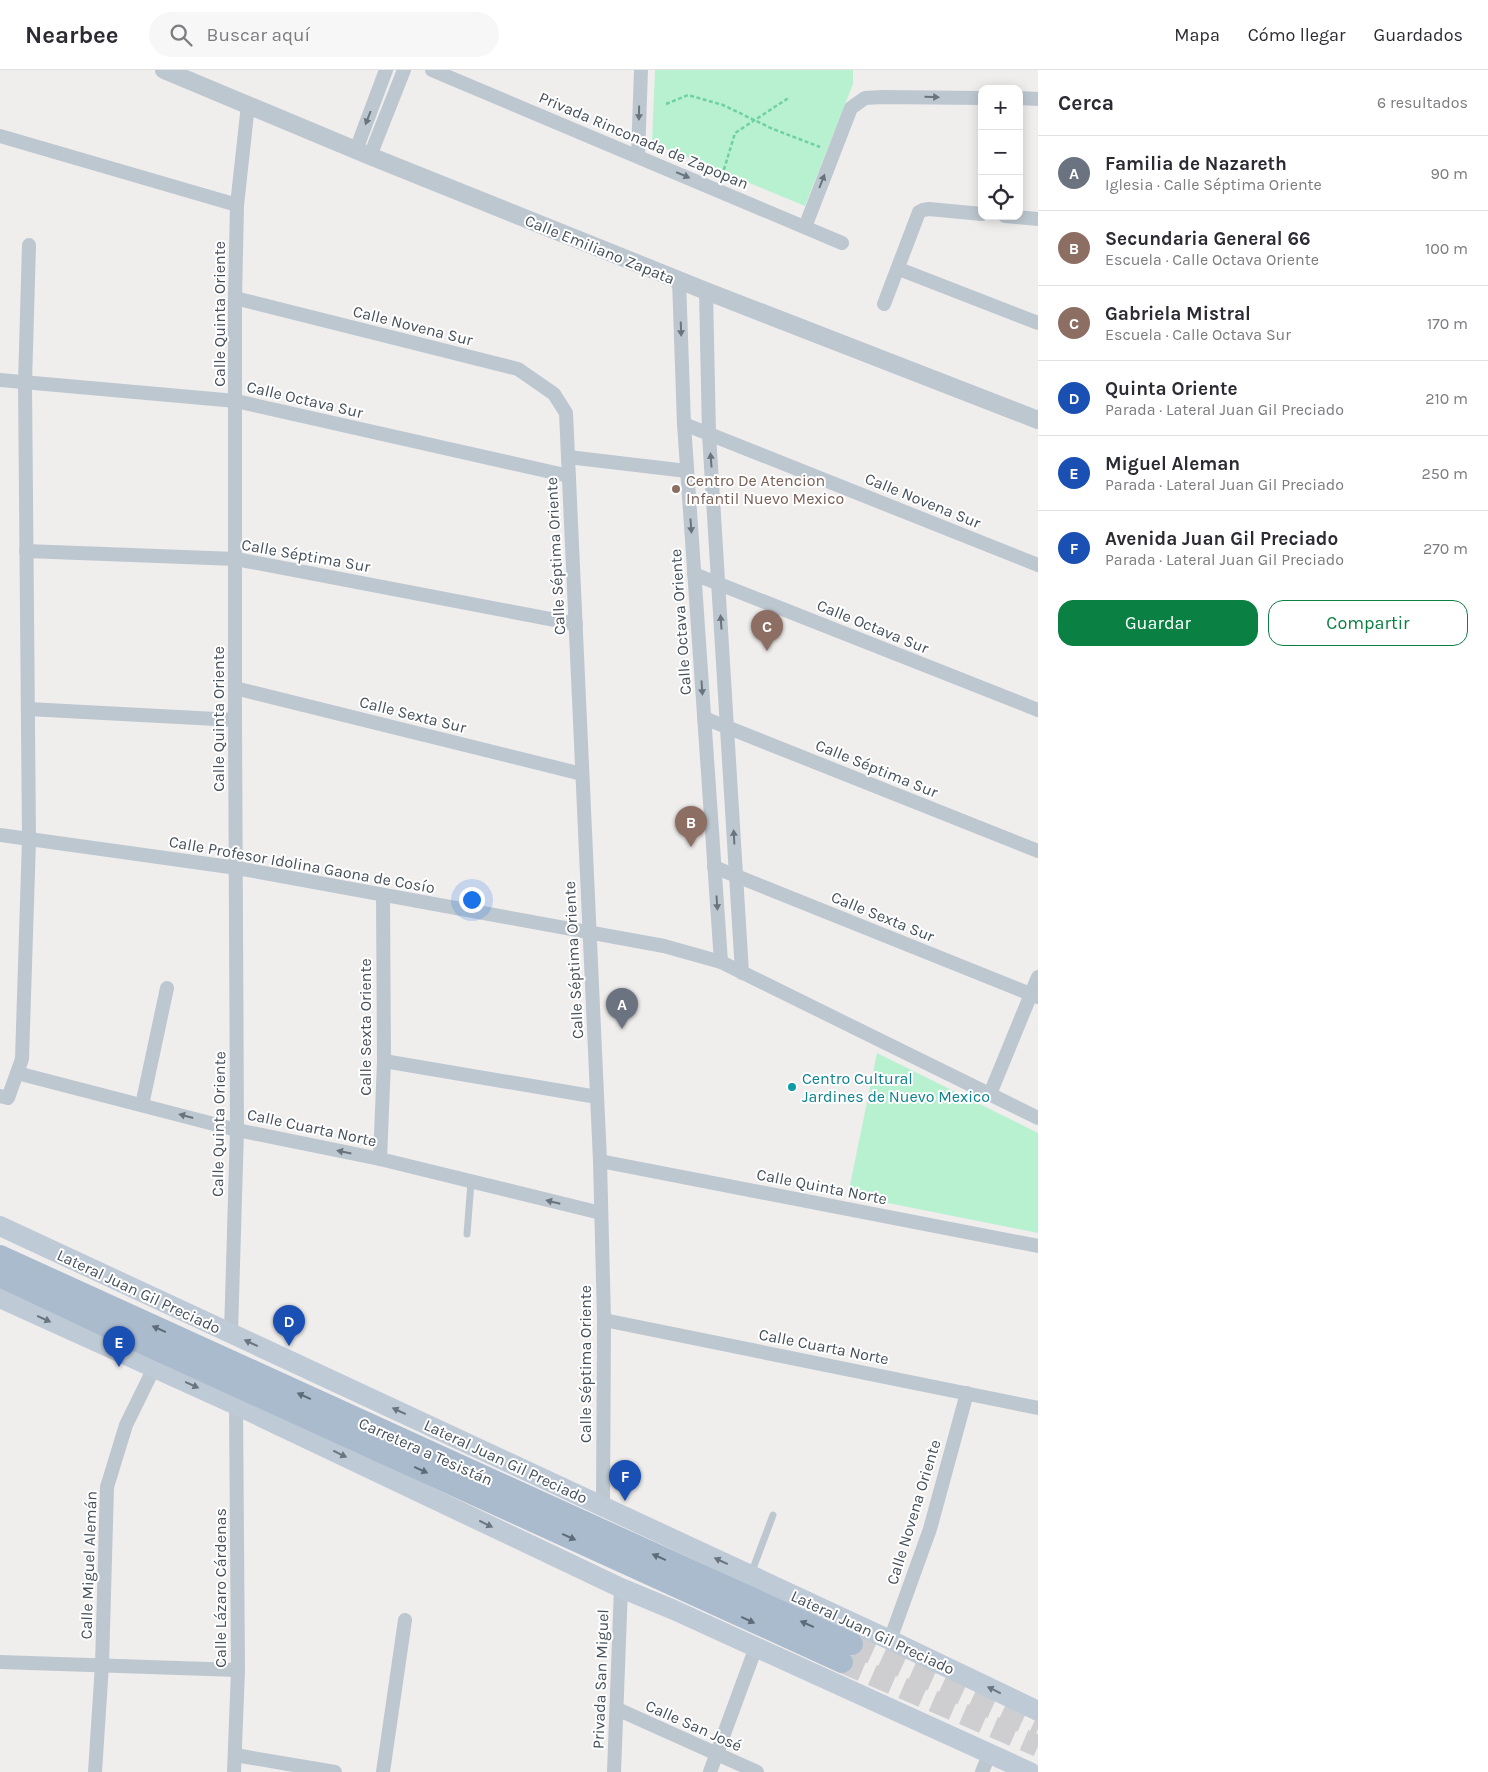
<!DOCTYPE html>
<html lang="es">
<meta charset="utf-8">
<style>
:root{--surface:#fff;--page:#f7f7f7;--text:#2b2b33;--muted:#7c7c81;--line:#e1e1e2;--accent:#0b8043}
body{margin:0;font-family:Karla,sans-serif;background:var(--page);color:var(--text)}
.controls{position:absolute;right:15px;top:15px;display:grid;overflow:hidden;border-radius:10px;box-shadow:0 2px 12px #0003}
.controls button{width:45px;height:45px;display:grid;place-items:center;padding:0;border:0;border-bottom:1px solid var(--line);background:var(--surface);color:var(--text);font:25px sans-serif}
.you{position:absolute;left:471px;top:829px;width:18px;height:18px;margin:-12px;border:4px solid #fff;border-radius:50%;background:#1a73e8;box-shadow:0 0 0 8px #1a73e833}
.badge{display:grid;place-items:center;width:32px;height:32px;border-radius:50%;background:var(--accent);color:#fff;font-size:16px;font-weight:700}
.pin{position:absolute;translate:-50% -41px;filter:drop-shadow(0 1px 2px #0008)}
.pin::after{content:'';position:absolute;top:26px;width:18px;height:15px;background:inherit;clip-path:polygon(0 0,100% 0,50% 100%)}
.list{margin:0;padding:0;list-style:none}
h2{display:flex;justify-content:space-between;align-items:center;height:65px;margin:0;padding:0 20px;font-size:21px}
h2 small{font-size:16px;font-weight:400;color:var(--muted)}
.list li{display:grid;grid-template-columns:32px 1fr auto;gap:15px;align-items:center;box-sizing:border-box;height:75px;padding:0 20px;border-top:1px solid var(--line)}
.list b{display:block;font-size:19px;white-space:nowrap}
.list p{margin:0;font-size:16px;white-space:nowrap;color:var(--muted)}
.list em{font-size:16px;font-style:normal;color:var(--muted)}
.actions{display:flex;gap:10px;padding:15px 20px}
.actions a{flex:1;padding:11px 0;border:1px solid var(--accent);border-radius:15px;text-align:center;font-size:18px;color:var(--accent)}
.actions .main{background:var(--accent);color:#fff}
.icon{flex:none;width:28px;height:28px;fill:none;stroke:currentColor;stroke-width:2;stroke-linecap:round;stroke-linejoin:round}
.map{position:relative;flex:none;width:1038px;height:1702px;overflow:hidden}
header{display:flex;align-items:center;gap:30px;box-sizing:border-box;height:70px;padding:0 25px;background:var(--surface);border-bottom:1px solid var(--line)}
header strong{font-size:24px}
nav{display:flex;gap:28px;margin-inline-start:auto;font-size:18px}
.search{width:350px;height:45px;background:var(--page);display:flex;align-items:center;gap:12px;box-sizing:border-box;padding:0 18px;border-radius:28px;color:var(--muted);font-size:19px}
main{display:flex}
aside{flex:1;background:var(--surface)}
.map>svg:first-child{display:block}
</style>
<header>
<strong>Nearbee</strong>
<div class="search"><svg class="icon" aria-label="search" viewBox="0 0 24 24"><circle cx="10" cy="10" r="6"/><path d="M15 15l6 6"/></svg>Buscar aquí</div>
<nav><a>Mapa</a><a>Cómo llegar</a><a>Guardados</a></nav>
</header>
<main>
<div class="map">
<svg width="1038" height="1702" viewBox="0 0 1038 1702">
<rect width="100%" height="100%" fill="#f0eded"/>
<!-- green -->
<g fill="#b8f1d0">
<path d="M655,0H853V14L805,136L652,73Z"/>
<path d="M877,983L1038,1063V1163L848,1125Z"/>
</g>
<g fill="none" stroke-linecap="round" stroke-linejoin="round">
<!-- primary-tunnel -->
<g stroke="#ceced0" stroke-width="22" stroke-dasharray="22 11" stroke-linecap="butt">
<path d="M852,1574L1038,1659"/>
<path d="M842,1592L1038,1676"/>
</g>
<!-- path -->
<g stroke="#6fd0a4" stroke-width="2.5" stroke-dasharray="4 2.5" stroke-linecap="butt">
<path d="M666,34L688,25L723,35L773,59L820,77"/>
<path d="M722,106L735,63L790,27"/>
</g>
<!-- service -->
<g stroke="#bdc7d0" stroke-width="7">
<path d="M467,1164L471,1112"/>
<path d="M751,1504L773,1445"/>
</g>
<!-- minor -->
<g stroke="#bdc7d0" stroke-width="14">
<path d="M432,0L842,173"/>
<path d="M1019,28L1038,29"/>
<path d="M0,66L237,135"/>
<path d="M356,80L386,0"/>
<path d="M370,86L404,0"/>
<path d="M638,86L641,0"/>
<path d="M1005,146L1038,149"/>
<path d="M805,157L851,38L865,28L882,27L982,28"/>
<path d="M899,199L1038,253"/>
<path d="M679,210L684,354L721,892"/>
<path d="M706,221L709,364L742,903"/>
<path d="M235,228L518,299L554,324L566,343L600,1091L604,1250L603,1436"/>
<path d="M884,234L919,142L923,140L929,139L982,144"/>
<path d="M0,310L236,331L569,406"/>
<path d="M684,354L1038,495"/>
<path d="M568,387L687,401"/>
<path d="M26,481L236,489L576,554"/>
<path d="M694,504L1038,640"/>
<path d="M235,618L582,704"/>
<path d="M28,639L235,650"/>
<path d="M704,648L1038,781"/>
<path d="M0,765L237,798L664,876L721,892L1038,1048"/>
<path d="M714,797L1038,927"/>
<path d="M384,991L597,1027"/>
<path d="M17,1003L237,1060L380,1089L601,1143"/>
<path d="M990,1024L1038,907"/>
<path d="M0,1026L8,1028L22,989L29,770L25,313L29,175"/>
<path d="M142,1035L167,918"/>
<path d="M380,1089L384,991L383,826"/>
<path d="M600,1091L1038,1176"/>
<path d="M604,1250L1038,1338"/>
<path d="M231,1263L237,1060L235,650V228L237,135L248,35"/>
<path d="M890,1570L930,1459L967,1323"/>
<path d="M0,1592L238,1600"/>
<path d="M617,1639L757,1702"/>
<path d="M235,1685L335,1702"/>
<path d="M95,1702L102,1595L107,1417L126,1355L154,1298"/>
<path d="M234,1702L238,1600L236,1335"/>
<path d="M383,1702L405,1550"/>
<path d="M614,1702L621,1518"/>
<path d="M710,1702L756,1577"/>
<path d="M982,1702L989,1685"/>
</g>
<!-- tertiary -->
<path stroke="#bdc7d0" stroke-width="18" d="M164,0L370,86L706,221L1038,350"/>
<!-- secondary -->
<g stroke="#bfcad7" stroke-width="20">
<path d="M0,1156L890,1570L1038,1641"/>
<path d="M0,1228L236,1335L621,1518L674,1540L1030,1702"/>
</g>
<!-- primary -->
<g stroke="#abbbce" stroke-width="22">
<path d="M0,1186L852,1574"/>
<path d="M0,1206L138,1271L842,1592"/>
</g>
</g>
<!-- one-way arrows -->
<defs><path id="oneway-solid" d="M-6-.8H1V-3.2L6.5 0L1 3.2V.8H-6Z" transform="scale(1.25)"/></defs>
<g fill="#69747e">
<use href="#oneway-solid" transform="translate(932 27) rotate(1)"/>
<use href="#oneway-solid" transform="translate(639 43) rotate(91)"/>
<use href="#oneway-solid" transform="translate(368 48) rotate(111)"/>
<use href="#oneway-solid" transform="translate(683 105) rotate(23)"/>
<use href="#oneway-solid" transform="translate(822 111) rotate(-69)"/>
<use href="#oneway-solid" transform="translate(681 259) rotate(88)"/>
<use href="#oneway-solid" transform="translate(711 390) rotate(-94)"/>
<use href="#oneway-solid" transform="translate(691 456) rotate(86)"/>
<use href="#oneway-solid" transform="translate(721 552) rotate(-94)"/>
<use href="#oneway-solid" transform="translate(702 618) rotate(86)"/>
<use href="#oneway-solid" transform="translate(734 767) rotate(-93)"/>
<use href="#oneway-solid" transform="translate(717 833) rotate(86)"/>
<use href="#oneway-solid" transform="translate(186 1046) rotate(-165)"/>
<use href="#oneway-solid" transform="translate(344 1082) rotate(-168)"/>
<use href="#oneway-solid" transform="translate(553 1132) rotate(-166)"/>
</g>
<g fill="#6a7580">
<use href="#oneway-solid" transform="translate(44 1249) rotate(24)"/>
<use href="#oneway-solid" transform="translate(251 1273) rotate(-155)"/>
<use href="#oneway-solid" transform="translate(192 1315) rotate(24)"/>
<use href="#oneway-solid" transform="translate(399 1341) rotate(-155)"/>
<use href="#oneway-solid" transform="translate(340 1384) rotate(26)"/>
<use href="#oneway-solid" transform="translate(486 1454) rotate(26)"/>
<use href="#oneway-solid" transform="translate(721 1491) rotate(-155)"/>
<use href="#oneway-solid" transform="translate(994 1620) rotate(-154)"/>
</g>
<g fill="#5e6b78">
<use href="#oneway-solid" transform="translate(159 1259) rotate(-156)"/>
<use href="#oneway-solid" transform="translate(304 1326) rotate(-156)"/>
<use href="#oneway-solid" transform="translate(421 1400) rotate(24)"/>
<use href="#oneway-solid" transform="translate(569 1467) rotate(24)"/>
<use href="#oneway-solid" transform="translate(659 1487) rotate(-156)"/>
<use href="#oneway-solid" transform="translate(748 1550) rotate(25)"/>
<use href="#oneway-solid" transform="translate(807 1554) rotate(-156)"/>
</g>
<!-- markers -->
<circle fill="#8d6e63" stroke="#fff" stroke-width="2" cx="676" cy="419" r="5"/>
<circle fill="#0f9aa8" stroke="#fff" stroke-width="2" cx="792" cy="1017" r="5"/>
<g text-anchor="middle" stroke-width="4" stroke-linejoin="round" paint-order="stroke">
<!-- street labels -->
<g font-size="16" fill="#45505b" stroke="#fff">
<text transform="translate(644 70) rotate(23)" y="6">Privada Rinconada de Zapopan</text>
<text transform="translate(600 179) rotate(22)" y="6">Calle Emiliano Zapata</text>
<text transform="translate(219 244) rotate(-90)" y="6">Calle Quinta Oriente</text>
<text transform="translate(413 255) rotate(14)" y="6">Calle Novena Sur</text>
<text transform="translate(305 329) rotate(13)" y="6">Calle Octava Sur</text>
<text transform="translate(923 430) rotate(22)" y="6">Calle Novena Sur</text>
<text transform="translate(306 485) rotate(10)" y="6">Calle Séptima Sur</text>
<text transform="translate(555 486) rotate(-93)" y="6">Calle Séptima Oriente</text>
<text transform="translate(680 552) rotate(-94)" y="6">Calle Octava Oriente</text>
<text transform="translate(873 556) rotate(22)" y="6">Calle Octava Sur</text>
<text transform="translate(413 644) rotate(14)" y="6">Calle Sexta Sur</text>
<text transform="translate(218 649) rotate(-90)" y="6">Calle Quinta Oriente</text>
<text transform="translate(877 698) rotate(22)" y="6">Calle Séptima Sur</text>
<text transform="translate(302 794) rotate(10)" y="6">Calle Profesor Idolina Gaona de Cosío</text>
<text transform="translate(883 846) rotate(22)" y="6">Calle Sexta Sur</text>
<text transform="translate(573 890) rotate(-93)" y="6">Calle Séptima Oriente</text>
<text transform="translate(365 957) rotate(-90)" y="6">Calle Sexta Oriente</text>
<text transform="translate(218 1054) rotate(-89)" y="6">Calle Quinta Oriente</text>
<text transform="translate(312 1057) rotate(12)" y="6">Calle Cuarta Norte</text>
<text transform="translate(822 1116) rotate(11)" y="6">Calle Quinta Norte</text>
<text transform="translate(139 1221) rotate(25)" y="6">Lateral Juan Gil Preciado</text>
<text transform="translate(824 1276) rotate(11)" y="6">Calle Cuarta Norte</text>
<text transform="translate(585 1294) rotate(-90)" y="6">Calle Séptima Oriente</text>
<text transform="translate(426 1381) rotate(24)" y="6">Carretera a Tesistán</text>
<text transform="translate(506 1391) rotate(25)" y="6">Lateral Juan Gil Preciado</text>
<text transform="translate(913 1442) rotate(-73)" y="6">Calle Novena Oriente</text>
<text transform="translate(88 1495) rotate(-88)" y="6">Calle Miguel Alemán</text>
<text transform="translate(220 1518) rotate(-90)" y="6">Calle Lázaro Cárdenas</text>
<text transform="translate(873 1562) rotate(25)" y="6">Lateral Juan Gil Preciado</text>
<text transform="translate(600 1609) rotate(-88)" y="6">Privada San Miguel</text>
<text transform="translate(694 1655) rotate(24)" y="6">Calle San José</text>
</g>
<!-- education labels -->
<g font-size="16" fill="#785e54" stroke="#fff" text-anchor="start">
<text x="686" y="416">Centro De Atencion<tspan x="686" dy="18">Infantil Nuevo Mexico</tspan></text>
</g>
<!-- culture labels -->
<g font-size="16" fill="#0d838f" stroke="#fff" text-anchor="start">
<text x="802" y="1014">Centro Cultural<tspan x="802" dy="18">Jardines de Nuevo Mexico</tspan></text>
</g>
</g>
</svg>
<div class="controls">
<button>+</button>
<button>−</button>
<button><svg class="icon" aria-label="locate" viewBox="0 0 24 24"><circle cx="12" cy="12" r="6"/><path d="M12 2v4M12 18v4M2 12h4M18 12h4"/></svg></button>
</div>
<div class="you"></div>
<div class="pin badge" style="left:622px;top:959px;background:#6b7280">A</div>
<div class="pin badge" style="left:691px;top:777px;background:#8d6e63">B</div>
<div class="pin badge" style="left:767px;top:581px;background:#8d6e63">C</div>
<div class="pin badge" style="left:289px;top:1276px;background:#1a4fb4">D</div>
<div class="pin badge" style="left:119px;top:1297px;background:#1a4fb4">E</div>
<div class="pin badge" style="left:625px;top:1431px;background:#1a4fb4">F</div>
</div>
<aside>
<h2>Cerca<small>6 resultados</small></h2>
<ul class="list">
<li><span class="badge" style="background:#6b7280">A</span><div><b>Familia de Nazareth</b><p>Iglesia · Calle Séptima Oriente</p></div><em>90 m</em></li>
<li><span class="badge" style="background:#8d6e63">B</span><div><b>Secundaria General 66</b><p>Escuela · Calle Octava Oriente</p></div><em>100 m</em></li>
<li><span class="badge" style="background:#8d6e63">C</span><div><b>Gabriela Mistral</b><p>Escuela · Calle Octava Sur</p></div><em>170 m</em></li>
<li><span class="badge" style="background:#1a4fb4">D</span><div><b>Quinta Oriente</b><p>Parada · Lateral Juan Gil Preciado</p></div><em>210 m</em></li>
<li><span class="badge" style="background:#1a4fb4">E</span><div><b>Miguel Aleman</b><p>Parada · Lateral Juan Gil Preciado</p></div><em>250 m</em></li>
<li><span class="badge" style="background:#1a4fb4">F</span><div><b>Avenida Juan Gil Preciado</b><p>Parada · Lateral Juan Gil Preciado</p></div><em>270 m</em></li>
</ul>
<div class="actions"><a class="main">Guardar</a><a>Compartir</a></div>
</aside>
</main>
